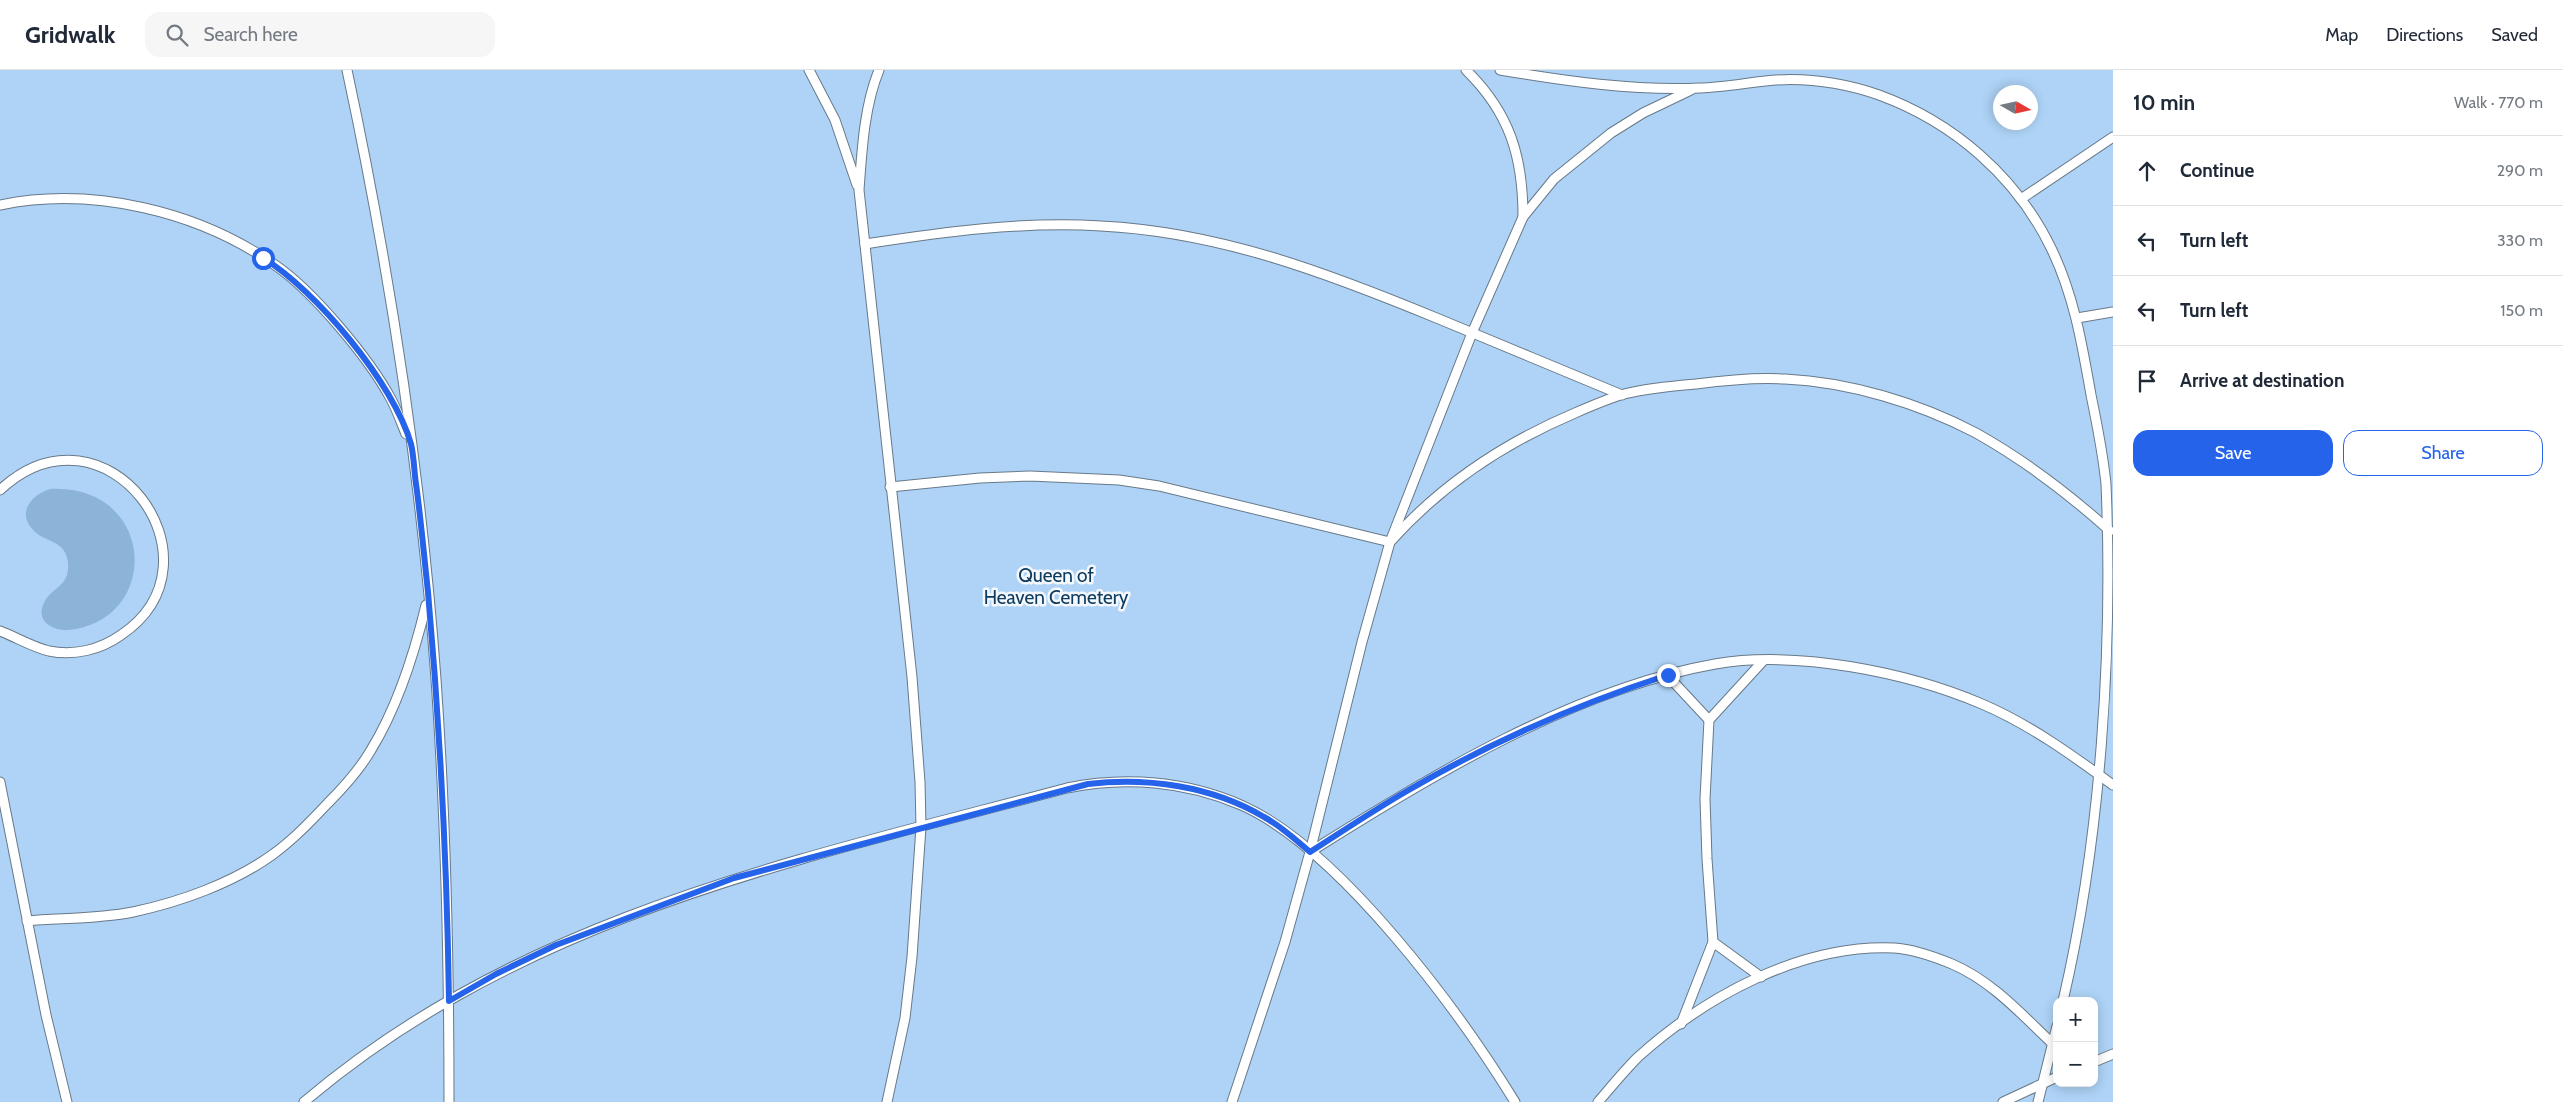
<!DOCTYPE html>
<meta charset="utf-8">
<style>
:root{--surface:#fff;--page:#f6f6f7;--text:#1f2937;--muted:#747a83;--line:#e0e1e3;--accent:#2563eb}
body{margin:0;font-family:Cabin,sans-serif;background:var(--page);color:var(--text)}
.controls{position:absolute;right:15px;bottom:15px;display:grid;overflow:hidden;border-radius:10px;box-shadow:0 2px 12px #0003}
.controls button{width:45px;height:45px;display:grid;place-items:center;padding:0;border:0;border-bottom:1px solid var(--line);background:var(--surface);color:var(--text);font:25px sans-serif}
.compass{position:absolute;left:1993px;top:15px;width:45px;height:45px;border-radius:50%;background:var(--surface);box-shadow:0 2px 12px #0003;rotate:99deg}
.stop{position:absolute;width:15px;height:15px;margin:-11px;border:4px solid #2563eb;border-radius:50%;background:#fff}
.stop.end{background:#2563eb;border-color:#fff;box-shadow:0 1px 5px #0008}
.list{margin:0;padding:0;list-style:none}
h2{display:flex;justify-content:space-between;align-items:center;height:65px;margin:0;padding:0 20px;font-size:21px}
h2 small{font-size:16px;font-weight:400;color:var(--muted)}
.list li{display:grid;grid-template-columns:32px 1fr auto;gap:15px;align-items:center;box-sizing:border-box;height:70px;padding:0 20px;border-top:1px solid var(--line)}
.list b{display:block;font-size:19px;white-space:nowrap}
.list em{font-size:16px;font-style:normal;color:var(--muted)}
.actions{display:flex;gap:10px;padding:15px 20px}
.actions a{flex:1;padding:11px 0;border:1px solid var(--accent);border-radius:15px;text-align:center;font-size:18px;color:var(--accent)}
.actions .main{background:var(--accent);color:#fff}
.icon{flex:none;width:28px;height:28px;fill:none;stroke:currentColor;stroke-width:2;stroke-linecap:round;stroke-linejoin:round}
.map{position:relative;flex:none;width:2113px;height:1032px;overflow:hidden}
header{display:flex;align-items:center;gap:30px;box-sizing:border-box;height:70px;padding:0 25px;background:var(--surface);border-bottom:1px solid var(--line)}
header strong{font-size:24px}
nav{display:flex;gap:28px;margin-inline-start:auto;font-size:18px}
.search{width:350px;height:45px;background:var(--page);display:flex;align-items:center;gap:12px;box-sizing:border-box;padding:0 18px;border-radius:15px;color:var(--muted);font-size:19px}
main{display:flex}
aside{flex:1;background:var(--surface)}
.map>svg:first-child{display:block}
</style>
<header>
<strong>Gridwalk</strong>
<div class="search"><svg class="icon" aria-label="search" viewBox="0 0 24 24"><circle cx="10" cy="10" r="6"/><path d="M15 15l6 6"/></svg>Search here</div>
<nav><a>Map</a><a>Directions</a><a>Saved</a></nav>
</header>
<main>
<div class="map">
<svg width="2113" height="1032" viewBox="0 0 2113 1032">
<rect width="100%" height="100%" fill="#f4f8fc"/>
<!-- green -->
<path fill="#aed3f6" fill-rule="evenodd" d="M0,0H2113V1032H0ZM2000,22H2030V52H2000ZM2057,931H2094V1013H2057Z"/>
<!-- water -->
<path fill="#8cb4d8" d="M50,419C157,414 162,551 68,560C53,561 35,551 44,533C51,517 70,517 68,493C66,470 46,473 34,461C16,443 31,425 50,419Z"/>
<g fill="none" stroke-linecap="round" stroke-linejoin="round">
<defs>
<g id="service">
<path d="M347,0C390,201 421,404 436,609C446,750 449,891 449,1032"/>
<path d="M809,0L835,50L857,115"/>
<path d="M879,0C864,37 862,80 859,120L912,607L920,712L921,757L912,887L905,948L887,1032"/>
<path d="M1466,0C1510,43 1523,87 1523,147"/>
<path d="M1500,0C1565,11 1634,21 1700,18C1726,17 1751,12 1776,10C1810,8 1847,14 1879,25C1953,52 2016,106 2051,178C2074,225 2082,274 2091,325C2097,354 2103,384 2106,414C2113,580 2101,768 2063,931"/>
<path d="M2021,129L2113,67"/>
<path d="M0,135C92,116 198,141 275,195C313,221 369,288 391,329C397,340 401,352 406,364"/>
<path d="M865,174C943,162 1022,151 1101,156C1221,162 1330,204 1439,249C1500,274 1561,300 1622,325"/>
<path d="M2077,248L2113,242"/>
<path d="M890,417L980,408L1030,406L1119,410L1159,416L1390,472C1441,415 1504,373 1575,343C1591,336 1607,329 1624,324C1648,318 1672,316 1696,314C1726,310 1756,307 1785,309C1849,312 1919,333 1976,363C2024,390 2069,424 2110,461"/>
<path d="M0,420C105,322 231,491 121,565C100,580 74,586 49,581C32,577 16,567 0,561"/>
<path d="M1667,605L1709,650"/>
<path d="M0,712L46,945L67,1032"/>
<path d="M1310,782C1430,706 1574,619 1715,594C1797,580 1907,602 1982,634C2029,654 2072,685 2113,715"/>
<path d="M27,851C61,848 98,849 133,842C180,832 233,813 272,785C293,770 311,751 328,733C344,717 360,699 371,680C398,636 414,585 426,535"/>
<path d="M1761,907L1713,872L1707,789L1705,729L1709,650L1763,591"/>
<path d="M1681,954L1713,872"/>
<path d="M2094,992L2113,984"/>
<path d="M304,1032C523,846 797,790 1067,718C1125,706 1186,711 1241,735C1339,778 1459,941 1515,1032"/>
<path d="M1232,1032L1285,872L1310,782L1362,572L1390,472L1472,263L1523,147L1554,109L1611,63L1643,43L1691,20"/>
<path d="M1598,1032C1611,1017 1624,1001 1638,987C1706,926 1801,874 1894,878C1913,879 1935,887 1952,894C1992,911 2022,945 2053,974"/>
<path d="M2003,1032L2057,1007"/>
<path d="M2038,1032L2057,956"/>
</g>
</defs>
<!-- service casing -->
<use href="#service" stroke="#687989" stroke-width="11"/>
<!-- service -->
<use href="#service" stroke="#fff" stroke-width="9"/>
</g>
<g fill="none" stroke-linecap="round" stroke-linejoin="round">
<!-- route -->
<path stroke="#2563eb" stroke-width="6" d="M263,188C316,220 394,314 411,374C414,386 414,401 416,414C421,450 424,486 428,522C440,658 447,794 449,931L496,904L556,875L734,808L1088,714C1147,707 1212,716 1264,747C1281,756 1296,770 1310,782C1343,761 1374,740 1407,721C1489,673 1578,634 1668,605"/>
</g>
<g text-anchor="middle" stroke-width="5" stroke-linejoin="round" paint-order="stroke">
<!-- park labels -->
<g font-size="19" fill="#0e3c60" stroke="#f4f8fc">
<text x="1056" y="512">Queen of<tspan x="1056" dy="22">Heaven Cemetery</tspan></text>
</g>
</g>
</svg>
<div class="controls">
<button>+</button>
<button>−</button>
</div>
<svg class="compass" viewBox="-18 -18 36 36"><path d="M0-13l5 13h-10z" fill="#e53935"/><path d="M0 13l5-13h-10z" fill="#747a83"/></svg>
<div class="stop" style="left:263px;top:188px"></div>
<div class="stop end" style="left:1668px;top:605px"></div>
</div>
<aside>
<h2>10 min<small>Walk · 770 m</small></h2>
<ul class="list">
<li><svg class="icon" aria-label="ahead" viewBox="0 0 24 24"><path d="M12 20V5M6 11l6-6 6 6"/></svg><div><b>Continue</b></div><em>290 m</em></li>
<li><svg class="icon" aria-label="left" viewBox="0 0 24 24"><path d="M17 20v-9H6M10 6l-5 5 5 5"/></svg><div><b>Turn left</b></div><em>330 m</em></li>
<li><svg class="icon" aria-label="left" viewBox="0 0 24 24"><path d="M17 20v-9H6M10 6l-5 5 5 5"/></svg><div><b>Turn left</b></div><em>150 m</em></li>
<li><svg class="icon" aria-label="arrive" viewBox="0 0 24 24"><path d="M6 21V4h12l-3 4 3 4H6"/></svg><div><b>Arrive at destination</b></div></li>
</ul>
<div class="actions"><a class="main">Save</a><a>Share</a></div>
</aside>
</main>
